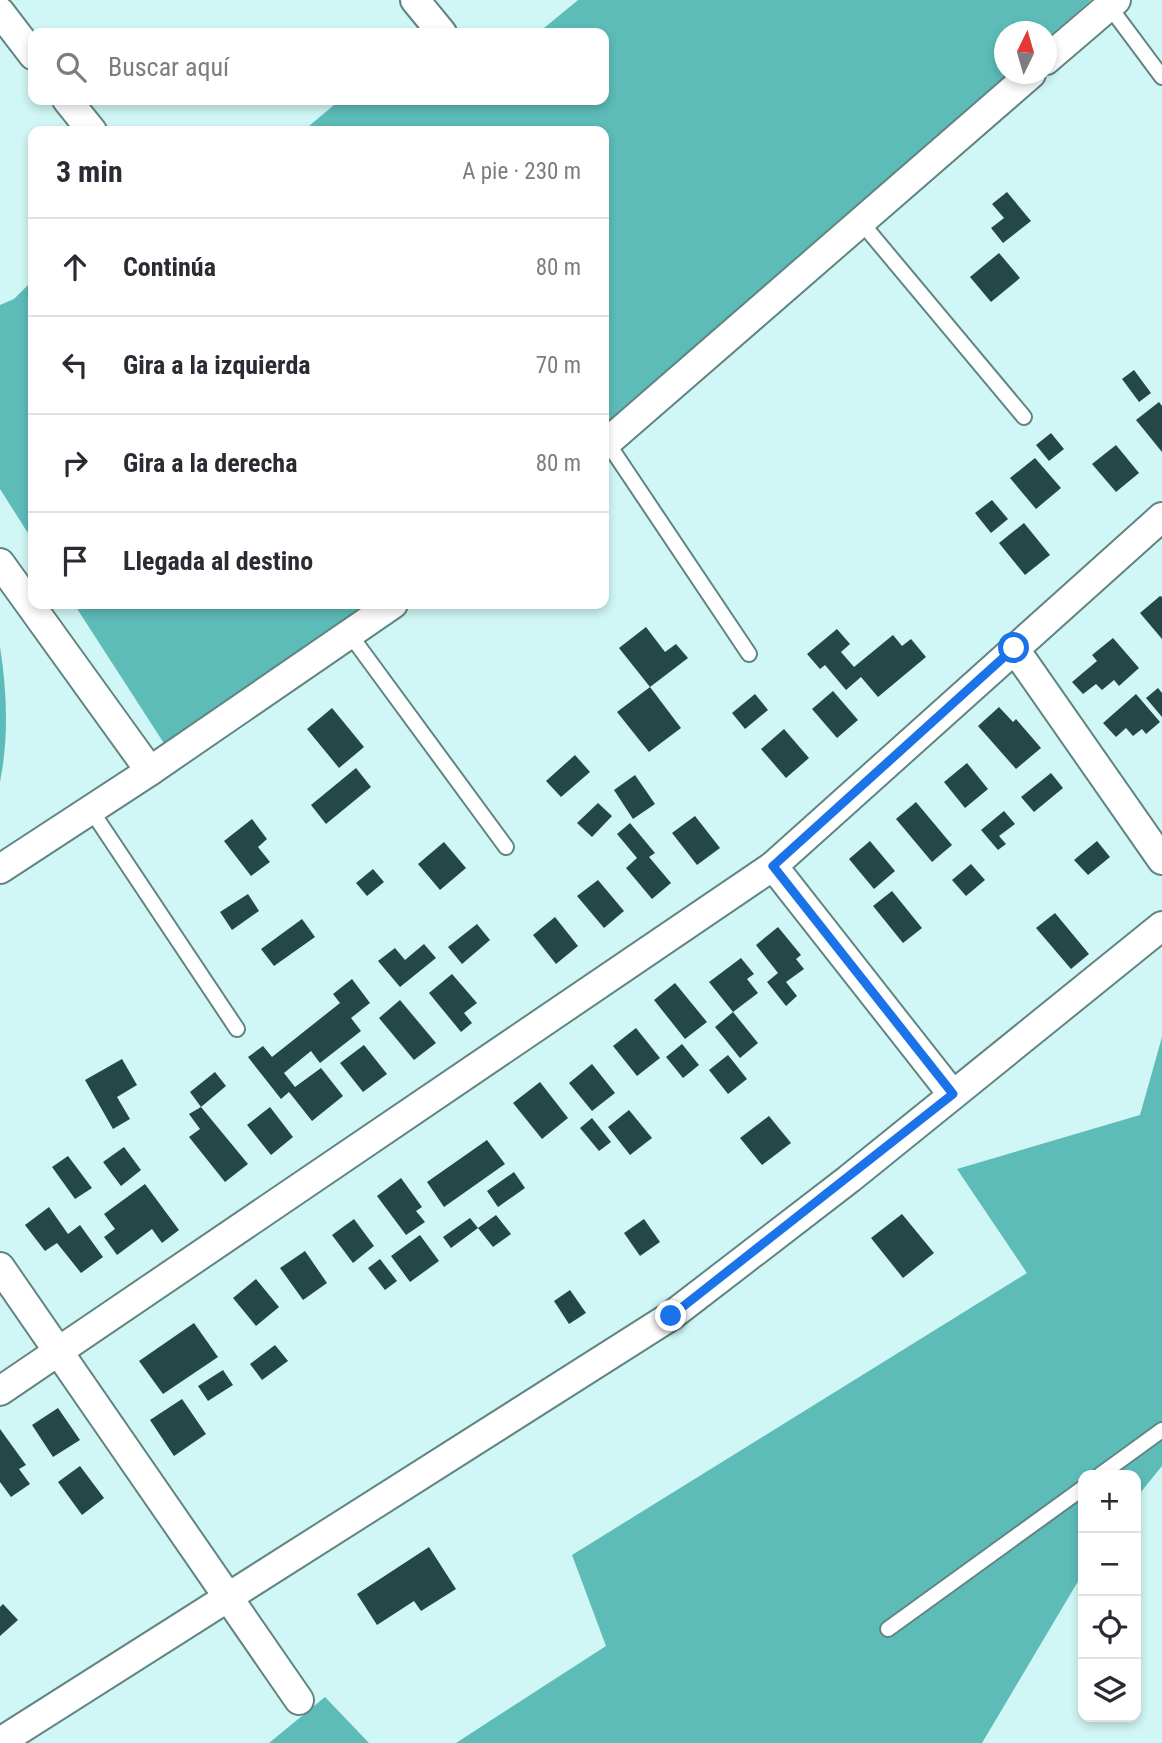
<!DOCTYPE html>
<html lang="es">
<meta charset="utf-8">
<style>
:root{--surface:#fff;--page:#f7f7f7;--text:#2b2b33;--muted:#7c7c81;--line:#e1e1e2}
body{margin:0;font-family:"Roboto Condensed",sans-serif;background:var(--page);color:var(--text)}
.controls{position:absolute;right:21px;bottom:21px;display:grid;overflow:hidden;border-radius:14px;box-shadow:0 4px 10px #0003}
.controls button{width:63px;height:63px;display:grid;place-items:center;padding:0;border:0;border-bottom:2px solid var(--line);background:var(--surface);color:var(--text);font:35px sans-serif}
.compass{position:absolute;left:994px;top:21px;width:63px;height:63px;border-radius:50%;background:var(--surface);box-shadow:0 4px 10px #0003;rotate:5deg}
.stop{position:absolute;width:21px;height:21px;margin:-16px;border:5px solid #1a73e8;border-radius:50%;background:#fff}
.stop.end{background:#1a73e8;border-color:#fff;box-shadow:0 2px 7px #0008}
.list{margin:0;padding:0;list-style:none}
h2{display:flex;justify-content:space-between;align-items:center;height:91px;margin:0;padding:0 28px;font-size:30px}
h2 small{font-size:23px;font-weight:400;color:var(--muted)}
.list li{display:grid;grid-template-columns:46px 1fr auto;gap:21px;align-items:center;box-sizing:border-box;height:98px;padding:0 28px;border-top:2px solid var(--line)}
.list b{display:block;font-size:26px;white-space:nowrap}
.list em{font-size:23px;font-style:normal;color:var(--muted)}
.icon{flex:none;width:38px;height:38px;fill:none;stroke:currentColor;stroke-width:2;stroke-linecap:round;stroke-linejoin:round}
.map{position:relative;flex:none;width:1162px;height:1743px;overflow:hidden}
.search{position:absolute;background:var(--surface);box-shadow:0 4px 10px #0003;left:28px;top:28px;width:581px;height:77px;display:flex;align-items:center;gap:18px;box-sizing:border-box;padding:0 24px;border-radius:14px;color:var(--muted);font-size:26px}
.panel{position:absolute;background:var(--surface);box-shadow:0 4px 10px #0003;left:28px;top:126px;width:581px;height:483px;border-radius:14px}
.map>svg:first-child{display:block}
</style>
<div class="map">
<svg width="1162" height="1743" viewBox="0 0 1162 1743">
<rect width="100%" height="100%" fill="#d0f7f5"/>
<!-- forest -->
<g fill="#5dbcb8">
<path d="M578,0H1091L1047,39L1046,32H1004V74H1008L604,433V131H303L340,100H604V33H538Z"/>
<path d="M33,280V541L0,489V305L14,299Z"/>
<path d="M74,604H367L167,748Z"/>
<path d="M0,647C7,691 9,737 0,782Z"/>
<path d="M1162,1037V1466L1136,1498V1475H1083V1573L982,1743H456L606,1646L572,1555L1027,1273L957,1169L1140,1115Z"/>
<path d="M325,1697L369,1743H269Z"/>
</g>
<!-- building -->
<g fill="#254847">
<path d="M1007,192L1031,221L1003,243L991,228L1004,218L992,204Z"/>
<path d="M999,253L1020,278L991,302L970,277Z"/>
<path d="M1134,370L1151,393L1139,402L1122,379Z"/>
<path d="M1159,402L1162,406V452L1136,420Z"/>
<path d="M1051,433L1064,449L1049,461L1036,445Z"/>
<path d="M1116,445L1139,473L1116,492L1092,464Z"/>
<path d="M1035,458L1061,488L1036,509L1010,478Z"/>
<path d="M992,500L1008,519L991,533L975,513Z"/>
<path d="M1024,523L1050,555L1025,575L999,543Z"/>
<path d="M1160,596L1162,597V639L1140,613Z"/>
<path d="M646,627L665,652L676,644L688,658L650,687L619,648Z"/>
<path d="M837,629L850,644L841,652L854,667L893,635L902,646L911,639L926,657L878,697L861,677L846,690L825,665L820,669L807,654Z"/>
<path d="M1113,638L1139,668L1119,686L1114,680L1102,690L1096,684L1083,694L1072,682L1097,661L1092,655Z"/>
<path d="M650,687L681,728L649,752L617,712Z"/>
<path d="M1158,688L1162,693V717L1146,698Z"/>
<path d="M833,691L858,720L837,738L812,709Z"/>
<path d="M755,694L768,710L745,729L732,713Z"/>
<path d="M1136,694L1160,722L1146,734L1142,729L1133,736L1126,728L1116,737L1103,723Z"/>
<path d="M999,707L1013,722L1016,719L1041,748L1016,769L978,726Z"/>
<path d="M332,708L364,747L339,768L307,729Z"/>
<path d="M784,729L809,758L786,778L761,749Z"/>
<path d="M575,755L590,772L561,797L546,781Z"/>
<path d="M967,763L988,789L965,808L944,782Z"/>
<path d="M356,768L371,787L326,824L311,805Z"/>
<path d="M1051,773L1063,788L1034,812L1021,797Z"/>
<path d="M635,775L655,804L633,819L614,790Z"/>
<path d="M916,802L952,845L932,862L896,819Z"/>
<path d="M598,803L612,816L592,837L577,823Z"/>
<path d="M1004,811L1015,824L999,836L1006,844L998,850L981,830Z"/>
<path d="M695,816L720,848L697,865L672,833Z"/>
<path d="M252,819L267,839L258,847L270,862L251,876L224,841Z"/>
<path d="M630,823L655,853L649,857L671,883L652,899L626,868L637,858L617,834Z"/>
<path d="M870,841L895,871L874,889L849,859Z"/>
<path d="M1097,841L1110,857L1088,875L1074,860Z"/>
<path d="M444,842L466,868L440,890L418,864Z"/>
<path d="M971,864L985,880L966,896L952,880Z"/>
<path d="M373,869L384,882L367,896L356,883Z"/>
<path d="M598,880L624,911L604,928L577,896Z"/>
<path d="M892,891L922,928L903,943L873,906Z"/>
<path d="M248,894L259,911L232,930L220,912Z"/>
<path d="M1055,913L1089,954L1071,969L1036,928Z"/>
<path d="M555,917L578,946L556,964L533,935Z"/>
<path d="M302,919L315,937L274,966L261,949Z"/>
<path d="M477,924L490,940L462,964L448,947Z"/>
<path d="M778,927L801,955L796,959L804,969L786,982L797,996L786,1006L767,982L778,973L756,945Z"/>
<path d="M424,944L436,958L400,987L378,961L395,948L405,960Z"/>
<path d="M741,958L754,974L747,979L758,993L733,1012L709,982Z"/>
<path d="M452,974L477,1003L464,1013L472,1023L461,1032L429,993Z"/>
<path d="M352,979L370,1003L351,1018L361,1031L320,1063L311,1051L284,1073L295,1087L321,1068L343,1096L312,1121L289,1092L281,1099L248,1057L263,1046L272,1057L340,1003L333,994Z"/>
<path d="M675,983L707,1022L685,1039L654,1000Z"/>
<path d="M400,1000L436,1043L414,1060L379,1018Z"/>
<path d="M733,1012L758,1043L740,1058L715,1027Z"/>
<path d="M636,1028L660,1058L637,1076L613,1046Z"/>
<path d="M682,1044L699,1065L683,1078L666,1057Z"/>
<path d="M364,1045L387,1074L363,1092L340,1063Z"/>
<path d="M728,1055L747,1079L728,1094L709,1070Z"/>
<path d="M122,1059L137,1085L117,1097L130,1119L113,1129L85,1080Z"/>
<path d="M592,1064L615,1093L592,1111L569,1083Z"/>
<path d="M215,1072L226,1086L201,1107L190,1092Z"/>
<path d="M540,1082L568,1118L542,1139L513,1103Z"/>
<path d="M201,1107L248,1164L225,1182L189,1137L200,1129L189,1114Z"/>
<path d="M270,1107L293,1137L271,1155L247,1125Z"/>
<path d="M629,1110L652,1138L630,1155L608,1127Z"/>
<path d="M769,1116L791,1143L762,1165L740,1138Z"/>
<path d="M592,1118L611,1142L599,1151L580,1128Z"/>
<path d="M487,1140L505,1164L444,1207L427,1182Z"/>
<path d="M124,1147L141,1170L121,1186L103,1162Z"/>
<path d="M68,1156L92,1188L75,1199L52,1167Z"/>
<path d="M514,1172L525,1188L498,1207L487,1191Z"/>
<path d="M401,1178L422,1207L416,1211L425,1222L406,1235L377,1196Z"/>
<path d="M145,1184L179,1230L162,1243L152,1229L117,1255L104,1237L115,1229L104,1214Z"/>
<path d="M49,1207L68,1234L80,1225L103,1257L81,1273L57,1243L45,1251L25,1225Z"/>
<path d="M902,1214L934,1253L903,1278L871,1238Z"/>
<path d="M496,1215L511,1234L493,1247L478,1228Z"/>
<path d="M470,1218L478,1228L451,1248L443,1237Z"/>
<path d="M354,1219L374,1246L353,1263L332,1235Z"/>
<path d="M644,1219L660,1242L640,1256L624,1233Z"/>
<path d="M420,1235L439,1261L410,1282L391,1256Z"/>
<path d="M305,1251L327,1283L303,1300L280,1268Z"/>
<path d="M380,1259L397,1281L385,1290L368,1268Z"/>
<path d="M256,1279L279,1307L256,1326L233,1298Z"/>
<path d="M570,1290L586,1313L569,1324L554,1301Z"/>
<path d="M194,1323L218,1357L163,1394L139,1361Z"/>
<path d="M275,1345L288,1361L262,1380L250,1364Z"/>
<path d="M223,1370L233,1385L208,1401L198,1386Z"/>
<path d="M182,1399L206,1434L174,1456L150,1420Z"/>
<path d="M58,1408L80,1440L53,1457L32,1425Z"/>
<path d="M0,1429L26,1465L19,1469L30,1484L11,1497L0,1482Z"/>
<path d="M80,1466L104,1498L82,1515L58,1482Z"/>
<path d="M429,1547L456,1589L421,1611L414,1601L377,1625L357,1594Z"/>
<path d="M3,1604L18,1620L0,1636V1607Z"/>
</g>
<g fill="none" stroke-linecap="round" stroke-linejoin="round">
<defs>
<g id="lane">
<path d="M1109,6L1162,77"/>
<path d="M861,222L1024,417"/>
<path d="M607,442L749,654"/>
<path d="M351,636L506,847"/>
<path d="M91,810L237,1029"/>
<path d="M1100,1475L1162,1430"/>
<path d="M888,1629L1083,1488"/>
</g>
<g id="street">
<path d="M415,0L442,33"/>
<path d="M0,12L33,55"/>
<path d="M1046,60L1116,0"/>
<path d="M67,100L92,131"/>
<path d="M604,445L1031,74"/>
<path d="M0,563L150,771"/>
<path d="M1014,648L1162,860"/>
<path d="M773,866L953,1095"/>
<path d="M0,869L150,771L393,604"/>
<path d="M0,1267L299,1700"/>
<path d="M0,1391L773,866L1162,517"/>
<path d="M0,1742L671,1316L849,1179L1162,926"/>
</g>
</defs>
<!-- lane casing -->
<use href="#lane" stroke="#608583" stroke-width="18"/>
<!-- street casing -->
<use href="#street" stroke="#608583" stroke-width="32"/>
<!-- lane -->
<use href="#lane" stroke="#fff" stroke-width="14"/>
<!-- street -->
<use href="#street" stroke="#fff" stroke-width="28"/>
</g>
<g fill="none" stroke-linecap="round" stroke-linejoin="round">
<!-- route -->
<path stroke="#1a73e8" stroke-width="9" d="M671,1316L953,1094L773,866L1014,648"/>
</g>
</svg>
<div class="controls">
<button>+</button>
<button>−</button>
<button><svg class="icon" aria-label="locate" viewBox="0 0 24 24"><circle cx="12" cy="12" r="6"/><path d="M12 2v4M12 18v4M2 12h4M18 12h4"/></svg></button>
<button><svg class="icon" aria-label="layers" viewBox="0 0 24 24"><path d="M12 4l9 5-9 5-9-5zM3 14l9 5 9-5"/></svg></button>
</div>
<svg class="compass" viewBox="-18 -18 36 36"><path d="M0-13l5 13h-10z" fill="#e53935"/><path d="M0 13l5-13h-10z" fill="#7c7c81"/></svg>
<div class="stop" style="left:1014px;top:648px"></div>
<div class="stop end" style="left:671px;top:1316px"></div>
<div class="search"><svg class="icon" aria-label="search" viewBox="0 0 24 24"><circle cx="10" cy="10" r="6"/><path d="M15 15l6 6"/></svg>Buscar aquí</div>
<section class="panel">
<h2>3 min<small>A pie · 230 m</small></h2>
<ul class="list">
<li><svg class="icon" aria-label="ahead" viewBox="0 0 24 24"><path d="M12 20V5M6 11l6-6 6 6"/></svg><div><b>Continúa</b></div><em>80 m</em></li>
<li><svg class="icon" aria-label="left" viewBox="0 0 24 24"><path d="M17 20v-9H6M10 6l-5 5 5 5"/></svg><div><b>Gira a la izquierda</b></div><em>70 m</em></li>
<li><svg class="icon" aria-label="right" viewBox="0 0 24 24"><path d="M7 20v-9h11M14 6l5 5-5 5"/></svg><div><b>Gira a la derecha</b></div><em>80 m</em></li>
<li><svg class="icon" aria-label="arrive" viewBox="0 0 24 24"><path d="M6 21V4h12l-3 4 3 4H6"/></svg><div><b>Llegada al destino</b></div></li>
</ul>
</section>
</div>
